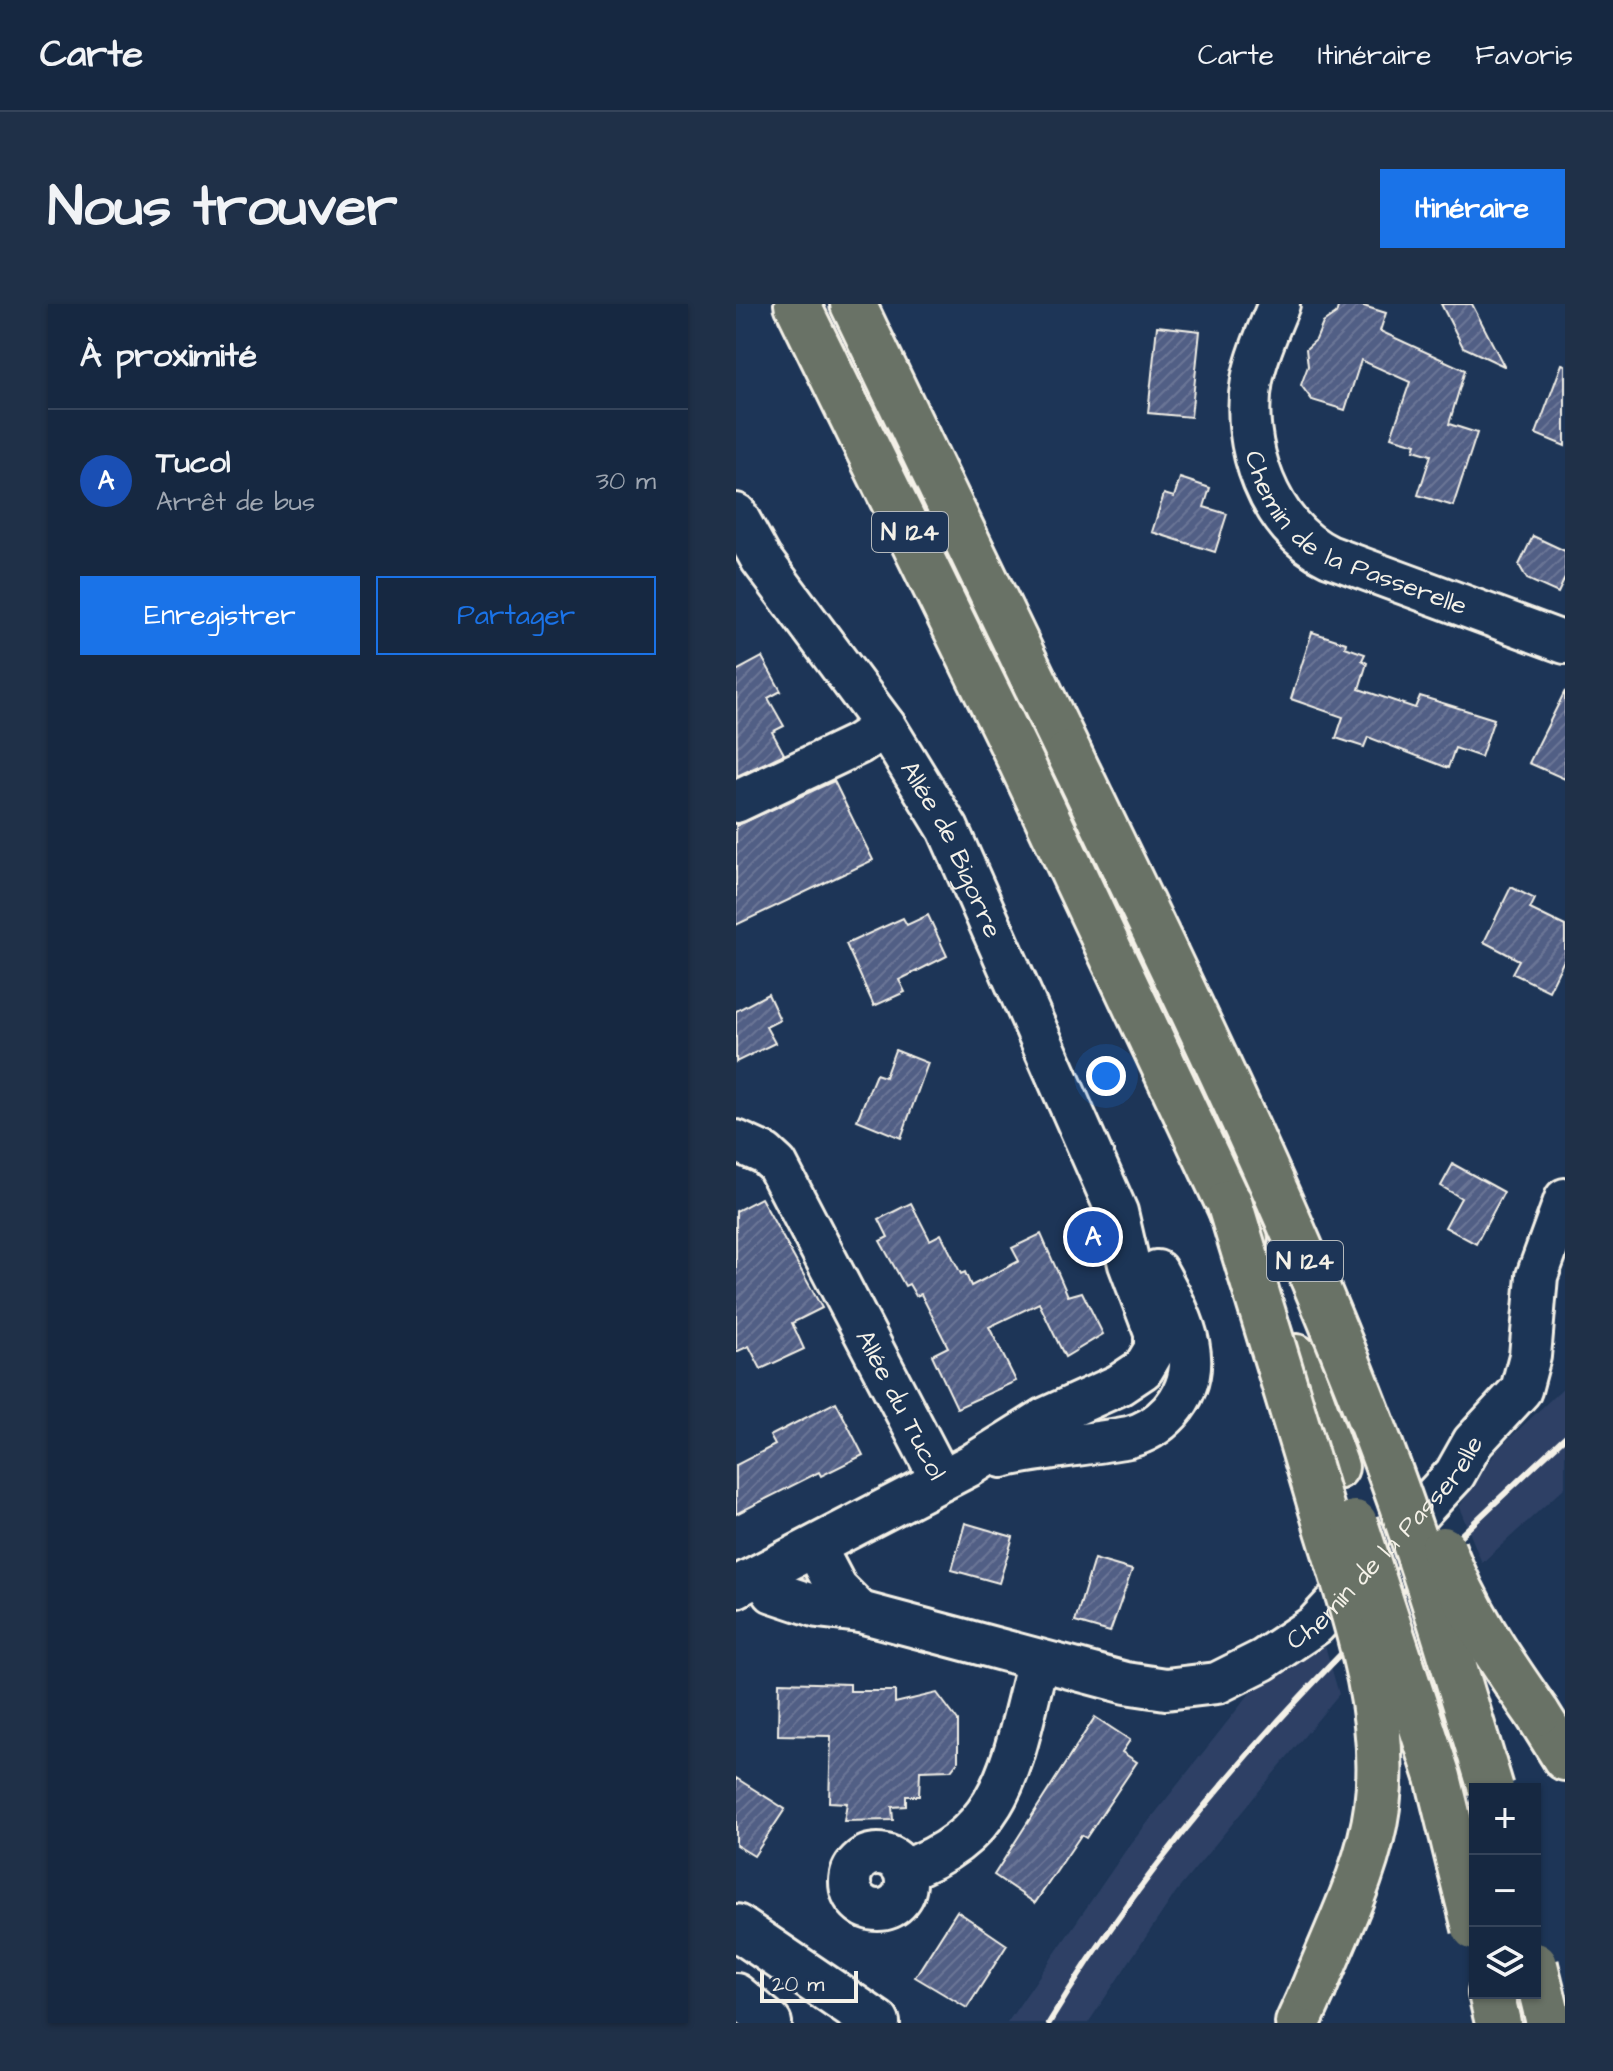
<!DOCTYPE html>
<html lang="fr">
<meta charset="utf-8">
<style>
:root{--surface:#162841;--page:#1f3048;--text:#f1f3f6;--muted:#9ea6b1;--line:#35445a;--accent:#1a73e8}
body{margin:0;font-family:"Architects Daughter",sans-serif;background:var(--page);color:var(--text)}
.controls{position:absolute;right:24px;bottom:24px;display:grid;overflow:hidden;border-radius:0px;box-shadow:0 2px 6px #0004}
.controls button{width:72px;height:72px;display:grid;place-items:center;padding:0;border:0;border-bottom:2px solid var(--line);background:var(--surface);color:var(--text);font:40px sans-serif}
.scale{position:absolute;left:24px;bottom:20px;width:98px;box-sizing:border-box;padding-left:8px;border:4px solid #f4f1e8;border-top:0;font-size:22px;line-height:28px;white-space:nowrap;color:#f4f1e8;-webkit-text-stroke:6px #1d3557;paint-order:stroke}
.you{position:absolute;left:370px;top:772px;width:28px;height:28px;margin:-20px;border:6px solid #fff;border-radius:50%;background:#1a73e8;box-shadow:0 0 0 12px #1a73e833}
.badge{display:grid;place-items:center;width:52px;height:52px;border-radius:50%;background:var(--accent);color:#fff;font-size:26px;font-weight:700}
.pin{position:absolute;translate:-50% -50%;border:4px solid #fff;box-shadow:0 2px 8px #0006}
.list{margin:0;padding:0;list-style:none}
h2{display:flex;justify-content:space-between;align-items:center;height:104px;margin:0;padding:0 32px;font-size:34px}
h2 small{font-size:26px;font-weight:400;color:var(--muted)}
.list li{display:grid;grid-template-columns:52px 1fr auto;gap:24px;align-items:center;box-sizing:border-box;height:144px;padding:0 32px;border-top:2px solid var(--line)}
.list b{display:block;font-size:30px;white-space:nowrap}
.list p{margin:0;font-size:26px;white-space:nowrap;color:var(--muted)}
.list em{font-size:26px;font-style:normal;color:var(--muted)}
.actions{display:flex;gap:16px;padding:24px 32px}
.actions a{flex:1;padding:18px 0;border:2px solid var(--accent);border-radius:0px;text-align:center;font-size:28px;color:var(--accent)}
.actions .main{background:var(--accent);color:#fff}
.icon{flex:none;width:44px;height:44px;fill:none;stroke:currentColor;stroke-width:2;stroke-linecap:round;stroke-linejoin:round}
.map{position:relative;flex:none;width:829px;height:1719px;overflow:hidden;border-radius:0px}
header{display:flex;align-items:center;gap:48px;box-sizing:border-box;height:112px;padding:0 40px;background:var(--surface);border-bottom:2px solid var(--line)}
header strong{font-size:38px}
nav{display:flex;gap:44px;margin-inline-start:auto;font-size:28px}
.intro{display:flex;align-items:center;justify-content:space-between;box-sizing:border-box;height:192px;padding:0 48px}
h1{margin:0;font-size:56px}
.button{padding:20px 36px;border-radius:0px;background:var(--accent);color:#fff;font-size:28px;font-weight:700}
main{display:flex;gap:48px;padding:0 48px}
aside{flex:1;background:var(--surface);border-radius:0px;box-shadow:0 2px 6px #0004}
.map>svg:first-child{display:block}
</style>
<header>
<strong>Carte</strong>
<nav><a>Carte</a><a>Itinéraire</a><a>Favoris</a></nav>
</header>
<div class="intro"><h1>Nous trouver</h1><a class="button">Itinéraire</a></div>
<main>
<aside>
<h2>À proximité<small></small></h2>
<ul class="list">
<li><span class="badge" style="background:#1a4fb4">A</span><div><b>Tucol</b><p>Arrêt de bus</p></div><em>30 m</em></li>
</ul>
<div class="actions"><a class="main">Enregistrer</a><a>Partager</a></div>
</aside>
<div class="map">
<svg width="829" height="1719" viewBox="0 0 829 1719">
<defs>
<pattern id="building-hatch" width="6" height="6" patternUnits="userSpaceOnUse" patternTransform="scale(2)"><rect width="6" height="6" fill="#515e85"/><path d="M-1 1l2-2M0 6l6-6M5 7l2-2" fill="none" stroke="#6b7696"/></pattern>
</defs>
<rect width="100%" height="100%" fill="#1d3557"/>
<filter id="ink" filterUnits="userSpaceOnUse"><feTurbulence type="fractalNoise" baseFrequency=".0125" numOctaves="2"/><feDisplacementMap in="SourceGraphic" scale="16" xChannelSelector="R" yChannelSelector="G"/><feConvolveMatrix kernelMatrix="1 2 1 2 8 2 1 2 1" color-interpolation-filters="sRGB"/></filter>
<g filter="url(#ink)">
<!-- built -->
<g fill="#2d4165">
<path d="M829,1082V1183L746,1259L723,1203L762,1145Z"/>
<path d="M587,1335L603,1390L440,1588L352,1719H271L390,1546L522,1379Z"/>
</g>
<!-- building -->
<g fill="url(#building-hatch)" stroke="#f4f1e8" stroke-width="2">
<path d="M603,0H621L650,9L644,27L729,66L713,120L741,129L717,202L682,191L695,151L678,146L680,140L655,133L674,78L625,56L609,106L576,96L565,81L572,62L570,45L580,36L587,19L600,10Z"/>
<path d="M705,0H736L768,62L727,43Z"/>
<path d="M421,22L464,27L455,113L412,109Z"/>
<path d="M826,60L829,61V142L800,130Z"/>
<path d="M444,174L474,184L468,203L491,210L479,248L416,228L428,190L438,193Z"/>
<path d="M797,232L829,247V274L822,289L791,275L783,261Z"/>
<path d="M576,328L610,339L609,343L629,350L626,356L631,359L623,385L679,404L684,392L758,415L745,453L719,444L712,464L632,433L628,443L600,434L607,413L555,395Z"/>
<path d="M26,353L45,387L32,394L48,422L36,428L48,450L1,472L0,367Z"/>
<path d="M829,387V475L793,459Z"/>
<path d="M98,477L137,556L0,621V522Z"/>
<path d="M775,583L799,595L794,605L829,622V654L813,687L776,669L783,656L748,638Z"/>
<path d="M192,611L211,652L163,676L169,688L138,702L110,640L167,614L171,621Z"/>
<path d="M32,690L44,716L30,723L39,739L0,758V707Z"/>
<path d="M159,746L192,759L165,834L121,816L140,770L149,773Z"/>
<path d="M717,860L768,888L740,940L709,923L725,894L705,882Z"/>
<path d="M25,894L86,1004L56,1019L68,1045L25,1065L13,1042L0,1048V907Z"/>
<path d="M175,899L194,936L205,930L225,970L229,968L235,982L283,957L276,944L305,930L332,992L346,988L367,1030L329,1053L303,999L253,1023L280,1077L221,1104L196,1051L212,1043L185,990L180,992L173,980L169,982L144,937L152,933L143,915Z"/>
<path d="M100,1098L127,1151L85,1172L83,1168L0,1210V1161L39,1141L34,1132Z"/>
<path d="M229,1219L277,1233L263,1279L216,1266Z"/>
<path d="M358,1255L396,1266L374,1328L339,1318Z"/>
<path d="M43,1378L114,1380V1387H159V1399L201,1389L222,1417V1457L215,1466L184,1467L183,1492H170V1502L156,1503L157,1516L108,1517L111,1499L93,1498L95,1432L42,1431Z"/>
<path d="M359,1413L394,1436L386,1448L401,1458L350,1534L345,1531L299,1599L258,1571Z"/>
<path d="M0,1474L49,1505L18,1552L0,1541Z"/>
<path d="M221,1607L271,1641L231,1704L179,1673Z"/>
</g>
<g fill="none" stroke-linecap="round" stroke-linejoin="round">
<defs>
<g id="street">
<path id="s1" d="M543,0C533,25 521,50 516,76C504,139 533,224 593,252L829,339"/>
<path id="s2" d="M0,210L25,255L149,422L212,525L381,908L393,960L419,1029V1045L407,1065L383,1081L310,1114L235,1161L0,1283"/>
<path d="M0,498L122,440L149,422"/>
<path id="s3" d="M0,837L29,850L41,861L205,1176"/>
<path d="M266,1153C308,1143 351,1141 393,1133C409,1129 423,1120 434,1108C475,1062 445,1012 421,967"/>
<path d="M79,1243L101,1285L124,1308"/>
<path id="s4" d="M26,1270L37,1288L82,1303L124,1308L390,1379L430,1385L481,1379L527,1356L579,1321L719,1170L737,1138L785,1086L794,1052L801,972L829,895"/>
<circle cx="142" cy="1578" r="28"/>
<path d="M168,1566C274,1530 276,1451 302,1357"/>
<path d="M0,1690L35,1719"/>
</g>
<path id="secondary" d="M0,1623L141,1719"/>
<g id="highway">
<path d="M61,0L285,458L509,935"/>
<path d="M117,0L333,449"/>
<path d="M560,1053L600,1163"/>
<path d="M801,1409L829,1454"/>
<path d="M755,1689L762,1719"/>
<path d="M562,1719L577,1686"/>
</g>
</defs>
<!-- street casing -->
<use href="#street" stroke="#f4f1e8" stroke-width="46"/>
<!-- secondary casing -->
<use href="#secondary" stroke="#f4f1e8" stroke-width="50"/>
<!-- highway casing -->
<use href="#highway" stroke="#f4f1e8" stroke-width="50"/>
<!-- street -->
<use href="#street" stroke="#1d3557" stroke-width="40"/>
<!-- secondary -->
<use href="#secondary" stroke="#1d3557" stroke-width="44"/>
<!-- highway -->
<use href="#highway" stroke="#697266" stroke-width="44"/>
<!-- rail -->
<path stroke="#f4f1e8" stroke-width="6" d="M313,1719C449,1493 638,1311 829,1133"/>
<defs>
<g id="highway-bridge">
<path d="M333,449C447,685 563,921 654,1168C692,1271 723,1379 755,1485"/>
<path d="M493,898C524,1001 556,1103 586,1206C614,1300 654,1403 641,1503C633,1565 600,1628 577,1686"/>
<path d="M619,1219L702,1473L739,1624"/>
<path d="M707,1245C730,1306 764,1356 801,1409"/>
<path d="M799,1661L813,1719"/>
</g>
</defs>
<!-- highway-bridge casing -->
<use href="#highway-bridge" stroke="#f4f1e8" stroke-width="50" stroke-linecap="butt"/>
<!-- highway-bridge -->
<use href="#highway-bridge" stroke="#697266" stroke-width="44"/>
</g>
</g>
<g text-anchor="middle" stroke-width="6" stroke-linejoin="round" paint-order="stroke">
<!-- shield labels -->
<g fill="#1d3557" stroke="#b4b9bc" stroke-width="2">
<rect x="136" y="208" width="76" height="40" rx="6"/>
<rect x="531" y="937" width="76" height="40" rx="6"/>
</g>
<g font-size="24" font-weight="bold" fill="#f4f1e8">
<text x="174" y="236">N 124</text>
<text x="569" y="965">N 124</text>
</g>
<!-- street labels -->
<g font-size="26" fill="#f4f1e8" stroke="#1d3557">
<text dy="9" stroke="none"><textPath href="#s1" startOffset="292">Chemin de la Passerelle</textPath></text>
<text dy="9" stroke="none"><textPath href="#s2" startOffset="400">Allée de Bigorre</textPath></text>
<text dy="9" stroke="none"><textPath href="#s3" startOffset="318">Allée du Tucol</textPath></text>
<text dy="9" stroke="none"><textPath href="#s4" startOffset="700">Chemin de la Passerelle</textPath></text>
</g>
</g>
</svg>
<div class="controls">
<button>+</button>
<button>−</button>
<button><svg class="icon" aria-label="layers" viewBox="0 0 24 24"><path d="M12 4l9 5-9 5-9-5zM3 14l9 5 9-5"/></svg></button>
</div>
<div class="scale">20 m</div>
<div class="you"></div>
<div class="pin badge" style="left:357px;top:933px;background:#1a4fb4">A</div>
</div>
</main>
